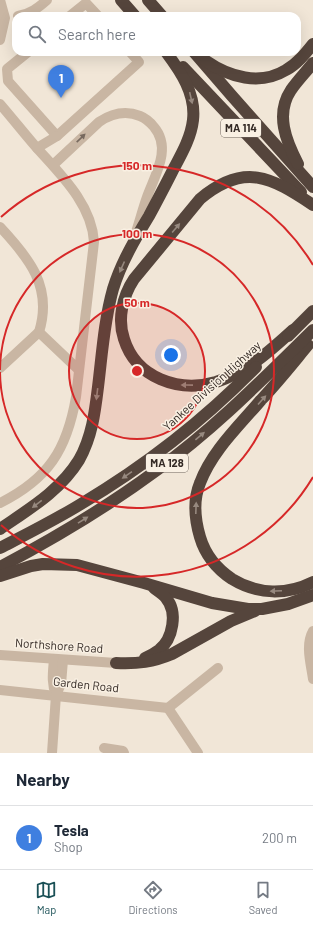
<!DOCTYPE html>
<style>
:root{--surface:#fff;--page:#f6f6f7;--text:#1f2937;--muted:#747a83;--line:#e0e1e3;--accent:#1a5056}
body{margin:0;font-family:Barlow,sans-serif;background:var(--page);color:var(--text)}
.you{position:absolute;left:171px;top:355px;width:14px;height:14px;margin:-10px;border:3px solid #fff;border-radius:50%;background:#1a73e8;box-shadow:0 0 0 6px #1a73e833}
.badge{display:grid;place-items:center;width:26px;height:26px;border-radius:50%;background:var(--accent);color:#fff;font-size:13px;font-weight:700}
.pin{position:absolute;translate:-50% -33px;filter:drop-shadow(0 1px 2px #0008)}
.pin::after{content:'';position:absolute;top:21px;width:14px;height:12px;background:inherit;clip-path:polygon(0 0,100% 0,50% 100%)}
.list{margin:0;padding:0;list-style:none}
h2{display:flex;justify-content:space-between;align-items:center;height:52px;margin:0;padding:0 16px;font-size:17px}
h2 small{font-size:13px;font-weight:400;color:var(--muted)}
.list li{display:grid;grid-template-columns:26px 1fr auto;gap:12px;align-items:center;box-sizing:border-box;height:64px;padding:0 16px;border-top:1px solid var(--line)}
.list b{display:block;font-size:15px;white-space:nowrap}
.list p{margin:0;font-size:13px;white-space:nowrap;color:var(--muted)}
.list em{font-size:13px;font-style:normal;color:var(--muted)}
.icon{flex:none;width:22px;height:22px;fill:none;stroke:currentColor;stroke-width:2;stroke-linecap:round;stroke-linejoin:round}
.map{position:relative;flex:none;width:313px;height:753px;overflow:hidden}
.search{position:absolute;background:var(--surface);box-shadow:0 4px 16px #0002;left:12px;right:12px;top:12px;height:44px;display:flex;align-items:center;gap:10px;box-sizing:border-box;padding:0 14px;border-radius:12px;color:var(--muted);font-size:15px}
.sheet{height:116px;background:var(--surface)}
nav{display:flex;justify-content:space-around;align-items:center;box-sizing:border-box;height:56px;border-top:1px solid var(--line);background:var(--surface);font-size:11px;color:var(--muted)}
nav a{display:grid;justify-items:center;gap:2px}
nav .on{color:var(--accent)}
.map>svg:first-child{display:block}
</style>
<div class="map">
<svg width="313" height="753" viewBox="0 0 313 753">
<rect width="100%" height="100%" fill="#f1e6d7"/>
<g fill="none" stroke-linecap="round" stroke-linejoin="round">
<!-- minor -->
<g stroke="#c9b6a3" stroke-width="10">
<path d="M18,16C30,14 38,8 47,0"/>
<path d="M70,16L86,3L98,16"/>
<path d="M0,40L5,18L0,0"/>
<path d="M28,52L7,69L8,81L57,136L139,62L130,52"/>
<path d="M0,104C12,118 24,133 36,147C60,174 92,204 94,242L76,397C67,450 48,479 0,503"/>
<path d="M37,148L57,136"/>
<path d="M53,165L99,122C111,114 125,110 140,116C145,118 150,122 154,127C172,148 155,175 147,197C143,208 140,220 136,232"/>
<path d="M0,227C29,258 53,287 39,332"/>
<path d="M0,368L39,332L79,370"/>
<path d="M313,631C305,645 311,664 313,679"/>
<path d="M0,655L116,663"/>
<path d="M54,659C53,672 51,683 56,695"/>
<path d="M0,690L168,708"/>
<path d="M168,708L218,668"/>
<path d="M168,708L198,753"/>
<path d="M104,748L123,751L124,753"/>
<path d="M52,753L56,695L61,684L63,660"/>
</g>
<!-- highway -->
<g stroke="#55453c" stroke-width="12">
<path d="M121,0L135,16"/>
<path d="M148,0L162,16"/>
<path d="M194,52L232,96L313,187"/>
<path d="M206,61C229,77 260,86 286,70C297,64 305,54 313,44"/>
<path d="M183,67L301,192"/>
<path d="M298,164C286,141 275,114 291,90C298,80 306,72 313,63"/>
<path d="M293,330C270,351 247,372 216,382C179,393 136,378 124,339C121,330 120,320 122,309C124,298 128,288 134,279L200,199C244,162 271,177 313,205"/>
<path d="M288,336L313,311"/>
<path d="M308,345C293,363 278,382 261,400C239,426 212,451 200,483C193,500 195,520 200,537C205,554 217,569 232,579C258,595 287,595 313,582"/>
<path d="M0,529C29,509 60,491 79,460C92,437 95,412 98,387C102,355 104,321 113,289C121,263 135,239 149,216C157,201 165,186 173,170C181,155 191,138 193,120C196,94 181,72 166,52"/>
<path d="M0,548C27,534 55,520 81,504C145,466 204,420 256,367"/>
<path d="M0,567C55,538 107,507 157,470C214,429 263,379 313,330"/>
<path d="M0,576L31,566L43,564L77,565L144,583L212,603L248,609H262L288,604L313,595"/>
<path d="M145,658C150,656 155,653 159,650C173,639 178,612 166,598C163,594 158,591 154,588"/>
<path d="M116,663C138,664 153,662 172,654L231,621L255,611"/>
</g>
</g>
<!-- one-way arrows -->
<defs><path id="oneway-solid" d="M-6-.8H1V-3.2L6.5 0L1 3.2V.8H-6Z"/></defs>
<g fill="#97897f">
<use href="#oneway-solid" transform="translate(191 98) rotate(77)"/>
<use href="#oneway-solid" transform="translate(176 228) rotate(-50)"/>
<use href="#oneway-solid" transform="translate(122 267) rotate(114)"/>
<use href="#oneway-solid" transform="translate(187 385) rotate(-179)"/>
<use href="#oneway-solid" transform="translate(97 394) rotate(97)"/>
<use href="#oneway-solid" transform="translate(262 400) rotate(-48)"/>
<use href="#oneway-solid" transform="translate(200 436) rotate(-40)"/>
<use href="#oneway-solid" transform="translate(127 475) rotate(146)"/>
<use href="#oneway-solid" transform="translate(37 504) rotate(143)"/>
<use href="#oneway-solid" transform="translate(196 508) rotate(-88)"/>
<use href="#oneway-solid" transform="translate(83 520) rotate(-32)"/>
<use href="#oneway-solid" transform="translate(276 591) rotate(178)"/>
</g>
<use fill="#77695e" href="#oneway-solid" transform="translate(81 138) rotate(-44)"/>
<!-- distance rings -->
<circle cx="137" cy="371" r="68" fill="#d62828" fill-opacity=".12"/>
<g fill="none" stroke="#d62828" stroke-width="2">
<circle cx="137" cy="371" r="68"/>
<path d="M0 370A137 137 0 1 1 0 372"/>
<path d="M313 477A205 205 0 0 1 1 525M1 217A205 205 0 0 1 313 265"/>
</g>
<g text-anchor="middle" stroke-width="3" stroke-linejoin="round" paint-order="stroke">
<!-- shield labels -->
<g fill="#f9f0e3" stroke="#6f655e" stroke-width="1">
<rect x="221" y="119" width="40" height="18" rx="3"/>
<rect x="146" y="454" width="42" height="18" rx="3"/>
</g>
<g font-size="11" font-weight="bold" fill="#342a25">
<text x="241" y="132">MA 114</text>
<text x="167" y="467">MA 128</text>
</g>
<!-- street labels -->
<g font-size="12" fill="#342a25" stroke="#f9f0e3">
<text transform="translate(212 386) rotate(-42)" y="4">Yankee Division Highway</text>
<text transform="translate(59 646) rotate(4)" y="4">Northshore Road</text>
<text transform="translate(86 685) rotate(6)" y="4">Garden Road</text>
</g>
</g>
<circle cx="137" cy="371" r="6" fill="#d62828" stroke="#f9f0e3" stroke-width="2"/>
<g font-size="12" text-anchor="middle" font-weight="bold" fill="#d62828" stroke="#f9f0e3" stroke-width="3" stroke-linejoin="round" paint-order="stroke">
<text x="137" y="170">150 m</text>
<text x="137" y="238">100 m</text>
<text x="137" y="307">50 m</text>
</g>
</svg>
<div class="you"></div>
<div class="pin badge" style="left:61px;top:98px;background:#3f7fe0">1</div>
<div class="search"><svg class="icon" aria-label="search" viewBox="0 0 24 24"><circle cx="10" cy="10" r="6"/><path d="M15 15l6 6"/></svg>Search here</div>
</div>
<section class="sheet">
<h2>Nearby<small></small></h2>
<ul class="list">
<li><span class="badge" style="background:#3f7fe0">1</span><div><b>Tesla</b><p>Shop</p></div><em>200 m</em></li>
</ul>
</section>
<nav>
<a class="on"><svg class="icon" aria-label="map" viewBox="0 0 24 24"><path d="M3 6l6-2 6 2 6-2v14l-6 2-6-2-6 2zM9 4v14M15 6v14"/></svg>Map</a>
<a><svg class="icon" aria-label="directions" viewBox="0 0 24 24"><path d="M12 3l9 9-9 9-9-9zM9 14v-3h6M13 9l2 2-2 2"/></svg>Directions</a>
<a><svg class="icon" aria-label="saved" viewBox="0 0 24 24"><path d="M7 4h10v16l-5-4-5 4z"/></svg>Saved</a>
</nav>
